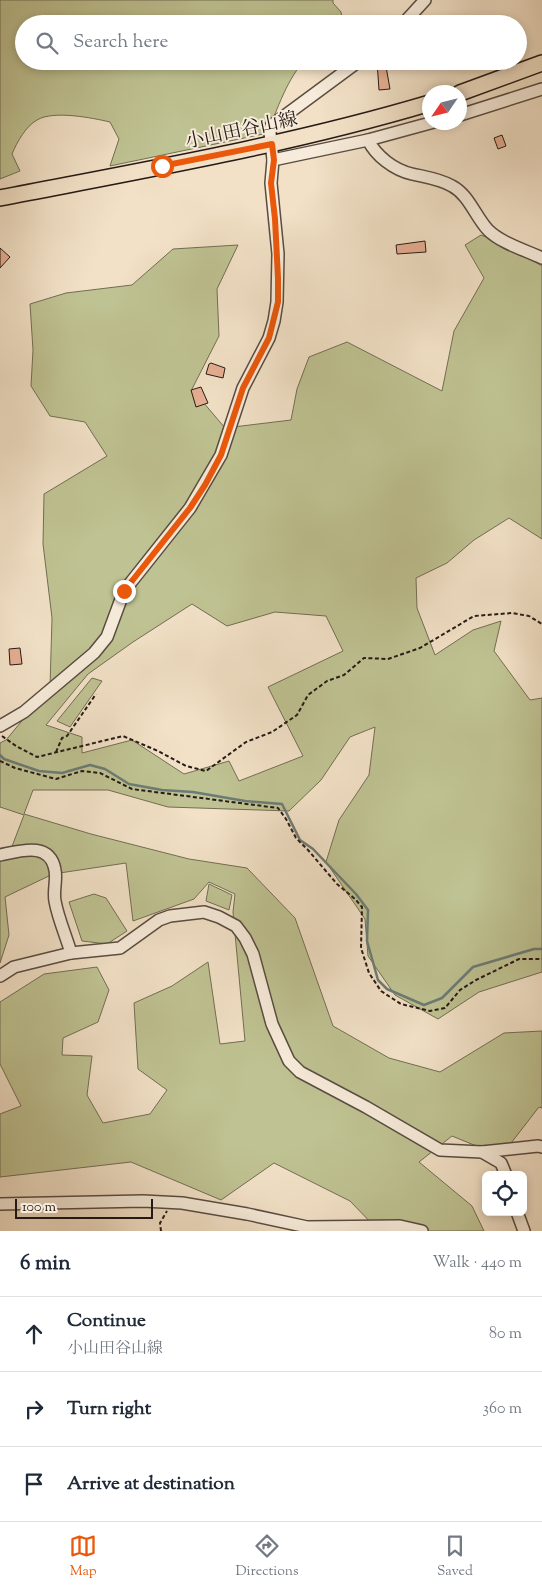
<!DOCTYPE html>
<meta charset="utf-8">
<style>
:root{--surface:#fff;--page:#f2f2f3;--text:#1f2937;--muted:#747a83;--line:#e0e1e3;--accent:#ea580c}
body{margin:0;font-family:"Sorts Mill Goudy","Noto Serif JP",serif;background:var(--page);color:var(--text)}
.controls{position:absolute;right:15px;bottom:15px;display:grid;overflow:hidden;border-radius:8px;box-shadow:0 2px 8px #0003}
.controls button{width:45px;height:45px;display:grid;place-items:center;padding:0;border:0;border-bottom:1px solid var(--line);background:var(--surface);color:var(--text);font:25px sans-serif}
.compass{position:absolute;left:422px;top:85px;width:45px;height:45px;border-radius:50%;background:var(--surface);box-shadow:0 2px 8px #0003;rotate:235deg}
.scale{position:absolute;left:15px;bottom:12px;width:138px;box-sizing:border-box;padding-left:5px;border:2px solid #261a16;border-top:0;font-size:14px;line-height:18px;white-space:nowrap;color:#261a16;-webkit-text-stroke:4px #f7ecdb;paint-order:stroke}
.stop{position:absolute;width:15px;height:15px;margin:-11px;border:4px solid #ea580c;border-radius:50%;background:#fff}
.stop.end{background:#ea580c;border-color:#fff;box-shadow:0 1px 5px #0008}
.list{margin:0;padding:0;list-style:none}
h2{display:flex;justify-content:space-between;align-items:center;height:65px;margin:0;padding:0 20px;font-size:21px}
h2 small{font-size:16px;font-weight:400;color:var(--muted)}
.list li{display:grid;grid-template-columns:32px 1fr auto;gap:15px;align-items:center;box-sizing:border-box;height:75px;padding:0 20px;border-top:1px solid var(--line)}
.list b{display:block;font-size:19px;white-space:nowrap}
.list p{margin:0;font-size:16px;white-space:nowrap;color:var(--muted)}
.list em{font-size:16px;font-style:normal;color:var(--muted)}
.icon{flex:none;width:28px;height:28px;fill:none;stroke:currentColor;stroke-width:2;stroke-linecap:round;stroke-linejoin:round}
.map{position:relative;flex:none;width:542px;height:1231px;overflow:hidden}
.search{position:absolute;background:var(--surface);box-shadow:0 2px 8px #0003;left:15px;right:15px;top:15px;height:55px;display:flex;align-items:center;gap:12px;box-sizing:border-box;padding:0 18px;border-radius:28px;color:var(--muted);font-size:19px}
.sheet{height:290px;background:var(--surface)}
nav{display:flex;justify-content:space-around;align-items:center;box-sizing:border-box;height:70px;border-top:1px solid var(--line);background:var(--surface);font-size:14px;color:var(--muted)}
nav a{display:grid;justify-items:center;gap:2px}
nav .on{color:var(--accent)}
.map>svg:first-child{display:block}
</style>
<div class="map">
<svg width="542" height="1231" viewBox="0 0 542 1231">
<rect width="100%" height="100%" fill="#f2e1c7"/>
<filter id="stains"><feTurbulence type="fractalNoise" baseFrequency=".004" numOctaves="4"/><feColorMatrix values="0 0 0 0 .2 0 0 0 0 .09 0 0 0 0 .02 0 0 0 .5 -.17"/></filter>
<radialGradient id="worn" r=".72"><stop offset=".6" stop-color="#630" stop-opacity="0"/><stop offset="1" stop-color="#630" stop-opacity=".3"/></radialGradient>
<!-- green -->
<g fill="#bfc292" stroke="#726e54" fill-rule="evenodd">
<path d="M0,0H333V3L341,12L343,24H24V61H305C290,73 275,113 268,133L110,166L119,139L110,122C93,118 53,110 37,120C26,126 17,142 12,154L20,171L0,179Z"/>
<path d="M481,235L503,244L542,266V539L509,518L474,540L447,563L416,578L417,608L435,655L473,630L501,621L494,651L530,700L542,698V972L479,992L438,1019L395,995L368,956L365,919L326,862L339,820L369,775L375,727L350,737L321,780L289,811L168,807L108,790H33L24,814L91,834L189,859L247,868L295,918L333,1026L389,1058L440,1072L504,1033L542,1031V1108L539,1107L501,1156L452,1136L419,1162L472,1206L484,1231H379L350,1201L274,1163L221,1200L131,1162L0,1177V1114L21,1106L0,1064V1002L44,974L97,967L109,990L98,1022L63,1038L62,1055L92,1056L87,1095L103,1123L150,1114L167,1090L138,1069L134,1003L172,986L208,962L220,1044L245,1041L233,912L235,894L209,882L194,899L133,921L126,863L53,874L5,897L9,935L0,963V858L11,849L24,815L0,807V743L6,740L50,687L52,618L43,544L44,494L107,456L85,422L50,416L31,386L33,350L30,304L66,293L132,285L173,249L238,245L217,289L219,336L192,389L225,428L291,420L297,389L309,357L347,342L442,391L454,331L484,278L465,245ZM192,604L227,626L275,612L326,616L343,651L268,687L303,756L239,781L229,761L184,774L132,740L82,753V737L46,725L88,674L133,642Z"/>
<path d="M92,678L102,681L70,727L57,721Z"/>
<path d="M209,884L232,895L229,910L206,901Z"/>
<path d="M94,894L106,898L127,931L107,944L82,941L69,902Z"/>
</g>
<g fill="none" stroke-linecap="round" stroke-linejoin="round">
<!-- stream -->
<path stroke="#6c7c75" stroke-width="2.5" d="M0,755L4,759L39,771L62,773L90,765L105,769L129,784L162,790L193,792L245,801L282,804L300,840L313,849L356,894L368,910L367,941L378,980L387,989L424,1005L442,998L473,967L534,949H542"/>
</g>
<!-- building -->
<g fill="#e7af93" stroke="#261a16">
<path d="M377,61H385L390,89L379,90Z"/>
<path d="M502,135L506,146L498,149L494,138Z"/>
<path d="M425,241L426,252L397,254L396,245Z"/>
<path d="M0,248L10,257L0,268Z"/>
<path d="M211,363L225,368L223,378L206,374L209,364Z"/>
<path d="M201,387L208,403L196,407L191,390Z"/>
<path d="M20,648L22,664L10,665L9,649Z"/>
</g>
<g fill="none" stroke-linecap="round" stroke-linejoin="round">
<defs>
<g id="minor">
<path d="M403,24L425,0"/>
<path d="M460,115L542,89"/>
<path d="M368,140C376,156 394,170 412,174C425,177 440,179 452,186C469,195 475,216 488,230C501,243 525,250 542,258"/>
<path d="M273,160L368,140L434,122"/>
<path d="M0,726L24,712L94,653L107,637L124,591L190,508L221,455L243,388L269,338L274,321L277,302L278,254L271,183L273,160L270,133L271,126L359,61"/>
<path d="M0,855C20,851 50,841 55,870C57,880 53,891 55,901C58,918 66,936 71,953"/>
<path d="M0,976L14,967L71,953L120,948L159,920L170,916L204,912L219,917L236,926L245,938L253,954L272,1024L289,1061L300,1072L366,1107L440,1150L482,1152L501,1163L506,1175"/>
<path d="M482,1152L538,1146L542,1147"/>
<path d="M0,1204L143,1201L182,1203L247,1214L307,1227L400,1226L422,1231"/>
<path d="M517,1212L524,1231"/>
</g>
<g id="major">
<path d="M460,93L542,63"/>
<path d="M0,198C144,170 289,145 430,103"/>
</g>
</defs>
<!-- minor casing -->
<use href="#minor" stroke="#594c42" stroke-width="14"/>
<!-- major casing -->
<use href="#major" stroke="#261a16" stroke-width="18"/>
<!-- path -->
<g stroke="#261a16" stroke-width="2" stroke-dasharray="4 2.5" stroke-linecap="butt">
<path d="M2,736L16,746L37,757L123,736L158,751L186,766L206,771L246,742L272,732L297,715L308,695L327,681L344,675L364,658L388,659L420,648L474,616L512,613L529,616L542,624"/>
<path d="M56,752L62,738L67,736L96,694"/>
<path d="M0,761L15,768L56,779L82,771L100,773L132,789L278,808L286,819L296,838L308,850L337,884L355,899L362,907L361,948L369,973L381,991L401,1004L430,1011L445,1008L460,990L476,980L519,959H542"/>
<path d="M161,1231L160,1223L167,1211"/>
</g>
<!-- minor -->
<use href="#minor" stroke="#f7ecdb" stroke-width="11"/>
<!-- major -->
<use href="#major" stroke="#f2e1c7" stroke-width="15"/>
</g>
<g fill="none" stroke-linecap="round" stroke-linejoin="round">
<!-- route -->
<path stroke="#ea580c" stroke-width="6" d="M124,591L190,508L205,485L221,455L243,388L269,338L278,302V278L275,219L271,183L274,160L272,144L162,166"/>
</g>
<g text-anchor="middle" stroke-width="4" stroke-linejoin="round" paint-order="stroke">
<!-- street labels -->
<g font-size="19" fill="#261a16" stroke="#f7ecdb">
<text transform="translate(241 129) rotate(-12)" y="7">小山田谷山線</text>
</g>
</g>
<rect width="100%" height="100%" filter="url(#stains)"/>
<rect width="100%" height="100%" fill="url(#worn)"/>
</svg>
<div class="controls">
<button><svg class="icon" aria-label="locate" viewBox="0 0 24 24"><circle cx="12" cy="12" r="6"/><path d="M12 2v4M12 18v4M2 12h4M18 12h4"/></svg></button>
</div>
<svg class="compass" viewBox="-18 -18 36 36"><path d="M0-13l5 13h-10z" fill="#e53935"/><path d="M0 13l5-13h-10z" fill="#747a83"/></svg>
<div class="scale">100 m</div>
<div class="stop" style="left:162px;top:166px"></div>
<div class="stop end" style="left:124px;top:591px"></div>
<div class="search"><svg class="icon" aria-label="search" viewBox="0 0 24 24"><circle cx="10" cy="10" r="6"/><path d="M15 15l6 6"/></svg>Search here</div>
</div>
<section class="sheet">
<h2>6 min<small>Walk · 440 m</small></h2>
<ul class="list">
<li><svg class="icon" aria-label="ahead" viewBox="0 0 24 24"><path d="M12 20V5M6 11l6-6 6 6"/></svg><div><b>Continue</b><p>小山田谷山線</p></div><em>80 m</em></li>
<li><svg class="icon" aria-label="right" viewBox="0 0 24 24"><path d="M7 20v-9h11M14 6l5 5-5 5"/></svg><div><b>Turn right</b></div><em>360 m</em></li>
<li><svg class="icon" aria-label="arrive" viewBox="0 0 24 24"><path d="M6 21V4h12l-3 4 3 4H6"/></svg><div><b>Arrive at destination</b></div></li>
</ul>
</section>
<nav>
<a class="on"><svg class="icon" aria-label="map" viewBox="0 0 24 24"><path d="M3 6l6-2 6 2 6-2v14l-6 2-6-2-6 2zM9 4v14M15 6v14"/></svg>Map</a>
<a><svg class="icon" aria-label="directions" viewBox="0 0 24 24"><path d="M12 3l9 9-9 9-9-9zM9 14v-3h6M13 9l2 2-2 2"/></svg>Directions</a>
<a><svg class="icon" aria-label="saved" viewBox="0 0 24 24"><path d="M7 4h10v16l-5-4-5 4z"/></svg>Saved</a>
</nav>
